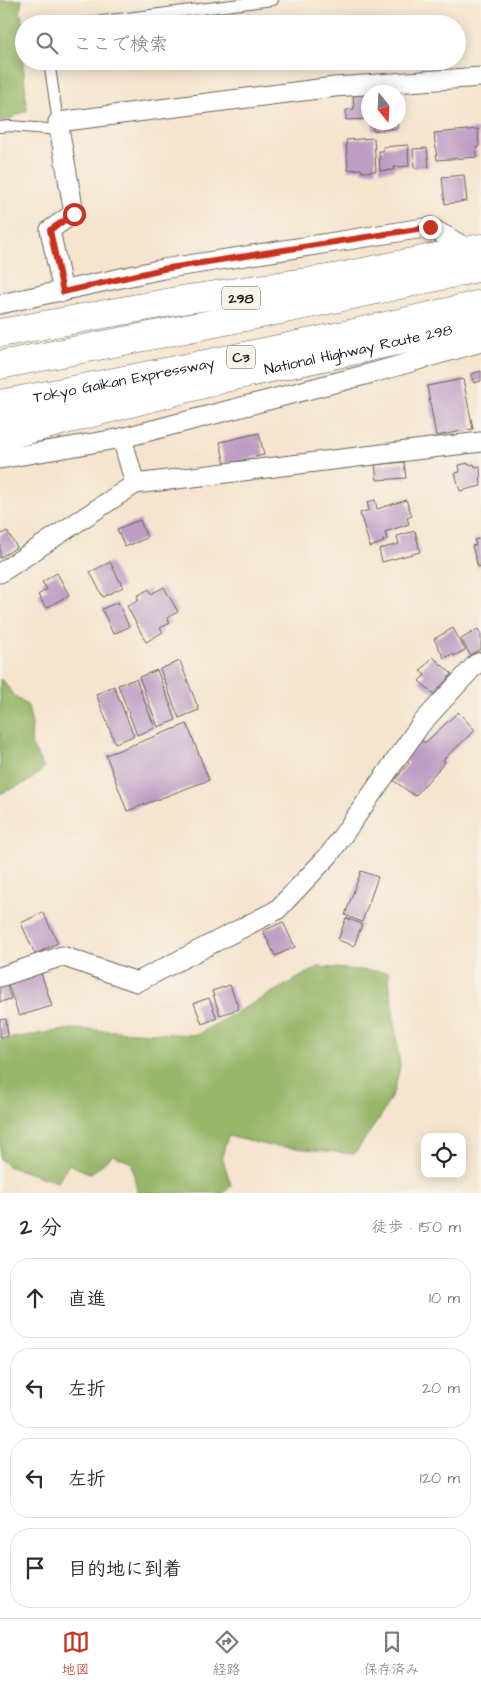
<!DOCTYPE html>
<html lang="ja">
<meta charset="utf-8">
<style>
:root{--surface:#fff;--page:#f7f7f7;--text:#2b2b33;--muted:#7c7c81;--line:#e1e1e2;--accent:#c8321e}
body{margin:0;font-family:"Architects Daughter","Klee One",sans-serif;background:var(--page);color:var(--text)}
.controls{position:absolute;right:15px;bottom:15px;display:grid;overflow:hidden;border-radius:10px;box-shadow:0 2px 12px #0003}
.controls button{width:45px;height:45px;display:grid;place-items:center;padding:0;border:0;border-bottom:1px solid var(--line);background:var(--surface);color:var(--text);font:25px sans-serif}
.compass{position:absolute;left:361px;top:85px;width:45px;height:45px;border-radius:50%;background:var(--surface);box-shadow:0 2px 12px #0003;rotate:162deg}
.stop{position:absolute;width:15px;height:15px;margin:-11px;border:4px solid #c8321e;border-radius:50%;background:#fff}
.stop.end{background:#c8321e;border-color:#fff;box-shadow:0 1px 5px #0008}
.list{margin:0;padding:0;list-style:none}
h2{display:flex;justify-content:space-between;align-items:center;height:65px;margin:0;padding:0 20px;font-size:21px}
h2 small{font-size:16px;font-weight:400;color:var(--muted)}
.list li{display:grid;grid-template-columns:32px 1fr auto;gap:15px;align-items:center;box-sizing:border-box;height:80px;margin:0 10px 10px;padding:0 10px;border:1px solid var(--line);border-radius:20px}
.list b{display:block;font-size:19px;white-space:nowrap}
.list em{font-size:16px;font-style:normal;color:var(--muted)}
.icon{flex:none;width:28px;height:28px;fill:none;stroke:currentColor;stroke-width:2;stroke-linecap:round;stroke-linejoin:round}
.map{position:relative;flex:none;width:481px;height:1193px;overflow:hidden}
.search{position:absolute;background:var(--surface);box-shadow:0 2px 12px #0003;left:15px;right:15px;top:15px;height:55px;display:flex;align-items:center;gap:12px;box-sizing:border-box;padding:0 18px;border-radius:28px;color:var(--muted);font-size:19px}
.sheet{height:425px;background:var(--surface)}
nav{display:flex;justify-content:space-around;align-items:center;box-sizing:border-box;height:70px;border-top:1px solid var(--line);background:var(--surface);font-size:14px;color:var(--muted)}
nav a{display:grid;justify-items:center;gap:2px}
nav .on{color:var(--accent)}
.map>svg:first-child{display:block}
</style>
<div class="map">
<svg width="481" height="1193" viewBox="0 0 481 1193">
<rect width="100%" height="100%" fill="#f7f3e8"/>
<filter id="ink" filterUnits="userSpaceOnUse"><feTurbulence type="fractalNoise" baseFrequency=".02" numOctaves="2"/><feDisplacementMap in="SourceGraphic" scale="10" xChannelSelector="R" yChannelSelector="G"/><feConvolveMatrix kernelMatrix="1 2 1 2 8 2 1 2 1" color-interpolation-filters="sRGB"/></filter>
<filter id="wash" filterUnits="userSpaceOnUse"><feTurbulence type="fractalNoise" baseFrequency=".0096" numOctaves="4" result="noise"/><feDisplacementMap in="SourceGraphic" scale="20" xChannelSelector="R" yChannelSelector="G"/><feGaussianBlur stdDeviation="1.12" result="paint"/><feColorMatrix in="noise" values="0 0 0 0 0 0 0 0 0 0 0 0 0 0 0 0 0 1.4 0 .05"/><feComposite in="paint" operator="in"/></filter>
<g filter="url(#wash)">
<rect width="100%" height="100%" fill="#f5e4ce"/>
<!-- forest -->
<g fill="#96b668" stroke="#596942">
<path d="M0,0H22L20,11L24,27L23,62L27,110L10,119L0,122Z"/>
<path d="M0,679L5,683L13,695L28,706L32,725L31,744L44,768L31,780L0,794Z"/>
<path d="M318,967L388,972L400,1066L394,1091L381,1116L354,1154L267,1145L228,1136L222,1156L231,1186L224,1193H137L132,1163L113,1155L91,1174L69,1164L58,1182L7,1166L0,1159V1040L71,1029L196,1035Z"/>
</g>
<g id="blocks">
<!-- building -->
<g fill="#be9dc4">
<path d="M367,94L368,119L346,120V110L354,109L353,96Z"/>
<path d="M372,122H397L398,128L373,131Z"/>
<path d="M478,129L479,147H476L477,157L437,160L434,133Z"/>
<path d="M374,138L376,171L362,172L361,169L348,170L346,140Z"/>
<path d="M408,145L409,166L394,167V170L380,171L379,151H383V147Z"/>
<path d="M427,148L429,167L414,168L413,149Z"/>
<path d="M464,175L467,201L445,204L442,177Z"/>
<path d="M481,371V381L474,383L471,374Z"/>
<path d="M463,379L473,429L436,436L427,386Z"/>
<path d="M259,433L264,455L225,464L220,442Z"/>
<path d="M404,462L406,478L377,480L375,465Z"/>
<path d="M468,463V465L474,464L475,467L480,466L481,486L460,491L455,473L460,472L459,465Z"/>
<path d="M375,500L377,509L406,500L412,516L407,518L409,524L385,532L387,539L383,540L384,542L370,547L360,513L369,510L367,502Z"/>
<path d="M140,520L147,538L125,547L117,529Z"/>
<path d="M7,531L17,547L0,558V535Z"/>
<path d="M415,531L420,552L382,562L379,549L399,544L397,536Z"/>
<path d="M481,538V566L478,567L472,546L476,545L474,540Z"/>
<path d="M110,562L123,587L103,597L90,572Z"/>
<path d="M57,573L69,595L46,608L38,595L47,589L42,582Z"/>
<path d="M164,587L178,612L167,618L170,623L160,628L163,632L146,642L127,606L139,600L137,596L149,589L151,594Z"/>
<path d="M118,602L129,627L113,634L102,609Z"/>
<path d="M453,628L465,650L454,656L453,654L444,658L434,639Z"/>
<path d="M478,629L481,634V649L470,655L461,639Z"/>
<path d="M433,657L452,674L434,694L419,681L425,675L420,671Z"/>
<path d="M180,661L199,710L179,718L160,669Z"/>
<path d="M157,670L176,720L158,727L139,677Z"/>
<path d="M136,679L155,728L137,735L118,685Z"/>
<path d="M114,686L134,736L115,743L96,694Z"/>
<path d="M458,712L475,730L443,760L445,762L415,796L394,781L409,763L402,758L419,738L425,743Z"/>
<path d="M187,724L209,780L127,811L106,755Z"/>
<path d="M361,871L378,877L362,922L345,915Z"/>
<path d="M43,912L58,943L35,954L21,923Z"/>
<path d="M346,918L362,924L354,946L338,940Z"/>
<path d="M283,922L295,947L275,956L263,931Z"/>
<path d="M41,973L52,1006L19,1016L8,984Z"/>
<path d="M6,983L11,999L0,1002V985Z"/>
<path d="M230,985L239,1009L220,1015L212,991Z"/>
<path d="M209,998L217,1018L202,1024L194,1003Z"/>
<path d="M6,1019L8,1036L0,1037V1020Z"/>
</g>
</g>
</g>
<g filter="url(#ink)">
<use href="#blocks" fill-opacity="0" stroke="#68625a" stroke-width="1"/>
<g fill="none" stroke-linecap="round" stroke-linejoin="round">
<defs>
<g id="service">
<path d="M78,24L273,0"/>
<path d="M49,61L58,122"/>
<path d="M0,127L10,126L60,130"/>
</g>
<g id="minor">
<path d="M63,292L50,230L74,213L58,122L334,87L481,77"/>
<path d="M0,304L163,269L430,227L470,250"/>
<path d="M122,438L135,484"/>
<path d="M0,459L122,438L376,372L481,342"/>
<path d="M0,573L135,484L481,442"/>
<path d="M0,977L62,956L137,982L277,910L329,855L421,724L476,664L481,662"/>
</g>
<g id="trunk">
<path d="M310,283L481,248"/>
<path id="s1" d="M197,384L481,323"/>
<path d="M0,422L51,413"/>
</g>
<g id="motorway">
<path d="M0,333L188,299L334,278"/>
<path d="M0,365C161,334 321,303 481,267"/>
<path id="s2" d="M0,404C161,373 322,342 481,304"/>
<path d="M0,437L219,380"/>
</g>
</defs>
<!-- service casing -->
<use href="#service" stroke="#68625a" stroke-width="12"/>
<!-- minor casing -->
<use href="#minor" stroke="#68625a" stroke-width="21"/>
<!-- trunk casing -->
<use href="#trunk" stroke="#68625a" stroke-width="29"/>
<!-- motorway casing -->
<use href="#motorway" stroke="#68625a" stroke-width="29"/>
<!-- service -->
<use href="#service" stroke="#fff" stroke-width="10"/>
<!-- minor -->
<use href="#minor" stroke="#fff" stroke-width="19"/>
<!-- trunk -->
<use href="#trunk" stroke="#fff" stroke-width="28"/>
<!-- motorway -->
<use href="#motorway" stroke="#fff" stroke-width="28"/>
</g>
</g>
<g fill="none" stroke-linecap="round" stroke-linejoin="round" filter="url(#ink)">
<!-- route -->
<path stroke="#c8321e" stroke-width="6" d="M74,214L50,230L63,292L163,269L430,227"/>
</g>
<g text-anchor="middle" stroke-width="5" stroke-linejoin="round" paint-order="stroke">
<!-- shield labels -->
<g fill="#f7f3e8" stroke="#5e5c59" stroke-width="1">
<rect x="222" y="286.5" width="38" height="23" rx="4"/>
<rect x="227" y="345.5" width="28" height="23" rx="4"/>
</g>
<g font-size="14" font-weight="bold" fill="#1c1c1c">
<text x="241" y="303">298</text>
<text x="241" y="362">C3</text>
</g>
<!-- street labels -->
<g font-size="15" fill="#1c1c1c" stroke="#f7f3e8">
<text dy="5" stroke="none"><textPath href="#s1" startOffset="165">National Highway Route 298</textPath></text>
<text dy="5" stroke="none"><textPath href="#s2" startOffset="126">Tokyo Gaikan Expressway</textPath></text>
</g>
</g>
</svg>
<div class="controls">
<button><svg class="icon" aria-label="locate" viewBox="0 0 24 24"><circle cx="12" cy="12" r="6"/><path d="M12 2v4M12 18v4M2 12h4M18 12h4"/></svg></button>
</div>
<svg class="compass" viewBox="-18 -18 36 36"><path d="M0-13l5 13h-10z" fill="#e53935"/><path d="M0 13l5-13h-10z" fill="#7c7c81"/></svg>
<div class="stop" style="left:74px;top:214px"></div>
<div class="stop end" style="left:430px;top:227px"></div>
<div class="search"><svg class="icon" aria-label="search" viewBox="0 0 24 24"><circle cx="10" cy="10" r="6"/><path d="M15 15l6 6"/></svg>ここで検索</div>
</div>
<section class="sheet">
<h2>2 分<small>徒歩 · 150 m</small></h2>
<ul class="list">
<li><svg class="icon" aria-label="ahead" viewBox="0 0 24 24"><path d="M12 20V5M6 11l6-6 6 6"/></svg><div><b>直進</b></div><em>10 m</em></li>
<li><svg class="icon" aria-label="left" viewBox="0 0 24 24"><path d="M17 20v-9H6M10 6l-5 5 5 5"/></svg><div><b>左折</b></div><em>20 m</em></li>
<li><svg class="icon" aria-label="left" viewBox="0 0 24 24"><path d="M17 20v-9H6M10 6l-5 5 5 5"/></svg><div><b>左折</b></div><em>120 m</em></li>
<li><svg class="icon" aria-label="arrive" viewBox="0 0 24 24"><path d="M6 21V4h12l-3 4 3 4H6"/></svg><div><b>目的地に到着</b></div></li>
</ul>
</section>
<nav>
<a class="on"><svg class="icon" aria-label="map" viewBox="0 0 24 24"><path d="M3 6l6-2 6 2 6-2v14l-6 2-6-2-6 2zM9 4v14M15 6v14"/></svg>地図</a>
<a><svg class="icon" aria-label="directions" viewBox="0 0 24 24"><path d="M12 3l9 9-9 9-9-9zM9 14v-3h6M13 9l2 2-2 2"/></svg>経路</a>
<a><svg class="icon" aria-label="saved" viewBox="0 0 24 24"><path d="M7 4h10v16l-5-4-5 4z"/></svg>保存済み</a>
</nav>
